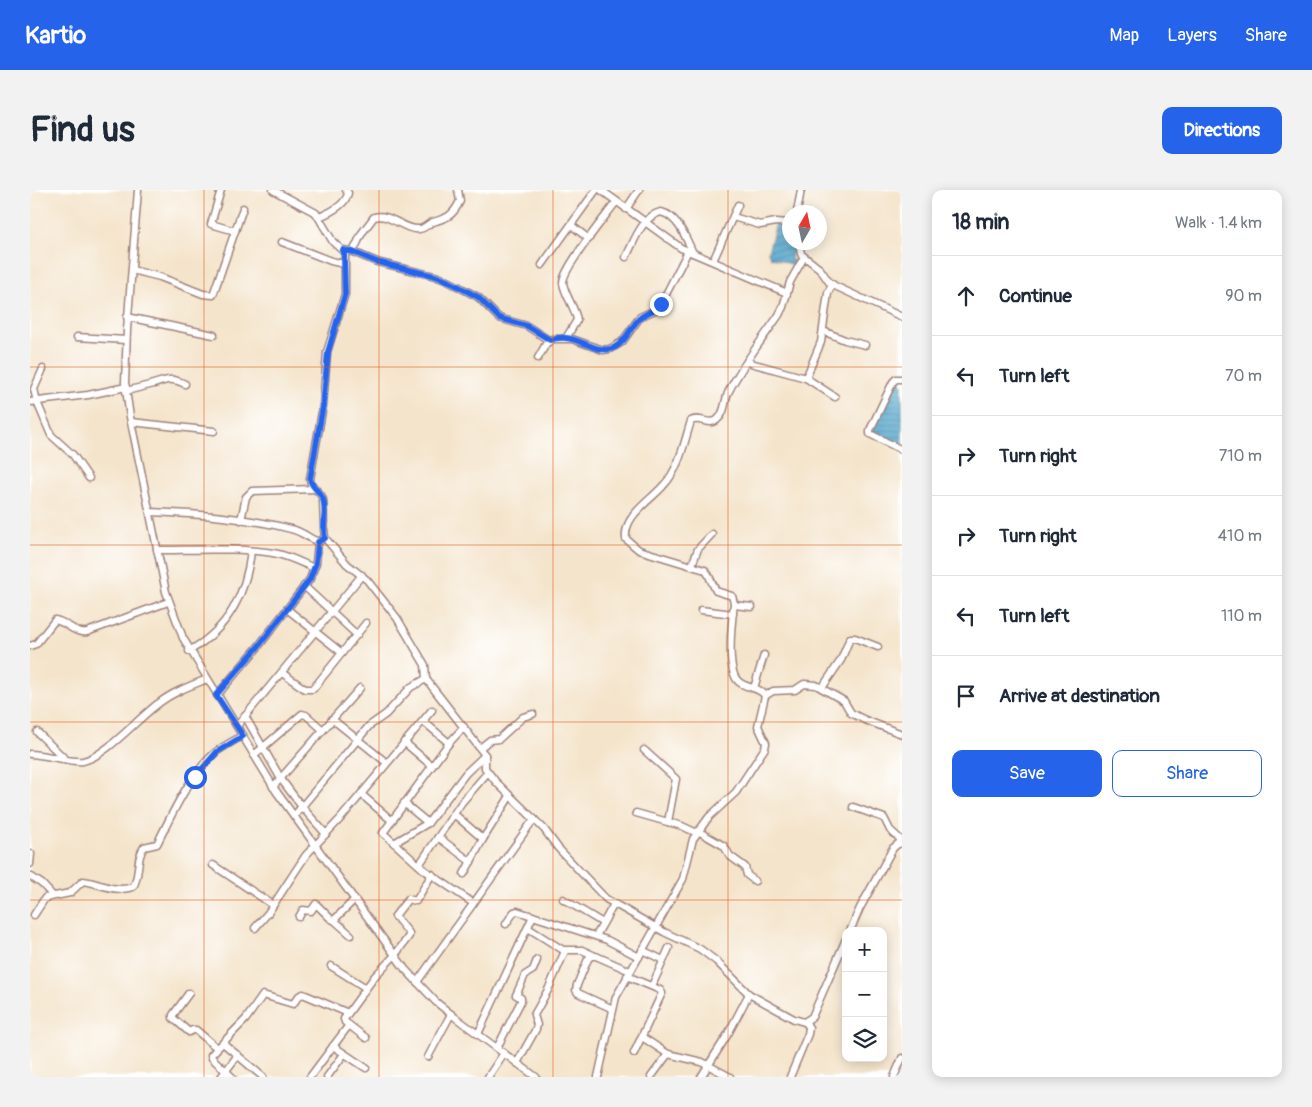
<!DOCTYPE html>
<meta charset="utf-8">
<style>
:root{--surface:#fff;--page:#f2f2f3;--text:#1f2937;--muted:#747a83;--line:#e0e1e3;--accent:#2563eb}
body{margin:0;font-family:Pangolin,sans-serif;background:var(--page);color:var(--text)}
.controls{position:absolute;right:15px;bottom:15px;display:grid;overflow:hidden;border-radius:10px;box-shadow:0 2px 12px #0003}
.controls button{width:45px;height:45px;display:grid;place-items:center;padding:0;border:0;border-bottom:1px solid var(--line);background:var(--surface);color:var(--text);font:25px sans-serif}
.compass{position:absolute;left:752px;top:15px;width:45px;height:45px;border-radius:50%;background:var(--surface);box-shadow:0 2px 12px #0003;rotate:9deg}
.stop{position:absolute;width:15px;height:15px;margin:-11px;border:4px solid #2563eb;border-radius:50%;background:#fff}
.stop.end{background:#2563eb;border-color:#fff;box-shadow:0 1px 5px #0008}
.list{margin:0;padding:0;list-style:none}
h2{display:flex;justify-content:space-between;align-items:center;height:65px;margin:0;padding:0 20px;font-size:21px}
h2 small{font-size:16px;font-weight:400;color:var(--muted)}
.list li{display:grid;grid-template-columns:32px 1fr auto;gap:15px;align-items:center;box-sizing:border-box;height:80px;padding:0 20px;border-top:1px solid var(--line)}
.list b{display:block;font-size:19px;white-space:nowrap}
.list em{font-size:16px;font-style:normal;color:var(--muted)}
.actions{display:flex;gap:10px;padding:15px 20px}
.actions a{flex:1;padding:11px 0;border:1px solid var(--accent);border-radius:10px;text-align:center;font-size:18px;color:var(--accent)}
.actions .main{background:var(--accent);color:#fff}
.icon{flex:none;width:28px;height:28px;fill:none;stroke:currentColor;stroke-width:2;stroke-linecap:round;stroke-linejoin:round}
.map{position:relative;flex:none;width:872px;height:887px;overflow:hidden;border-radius:10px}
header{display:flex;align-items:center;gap:30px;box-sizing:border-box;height:70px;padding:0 25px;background:var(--accent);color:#fff}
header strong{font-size:24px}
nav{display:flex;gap:28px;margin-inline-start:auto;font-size:18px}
.intro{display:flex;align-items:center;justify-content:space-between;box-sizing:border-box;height:120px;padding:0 30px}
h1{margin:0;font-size:35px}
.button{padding:12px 22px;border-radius:10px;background:var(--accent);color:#fff;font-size:18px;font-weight:700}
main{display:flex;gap:30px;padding:0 30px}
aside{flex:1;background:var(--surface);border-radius:10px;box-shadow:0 2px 12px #0003}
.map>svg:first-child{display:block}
</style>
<header>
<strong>Kartio</strong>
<nav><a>Map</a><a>Layers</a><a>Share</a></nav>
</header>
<div class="intro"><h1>Find us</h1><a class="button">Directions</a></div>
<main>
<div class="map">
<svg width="872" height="887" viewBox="0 0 872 887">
<defs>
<pattern id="water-rules" width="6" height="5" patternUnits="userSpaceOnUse" patternTransform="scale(1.25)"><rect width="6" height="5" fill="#4ea4ca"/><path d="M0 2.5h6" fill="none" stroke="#4385a4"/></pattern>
</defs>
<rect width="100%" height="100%" fill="#fff"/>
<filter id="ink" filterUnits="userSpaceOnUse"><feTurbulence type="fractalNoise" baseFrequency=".02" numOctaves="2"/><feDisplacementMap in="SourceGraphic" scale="10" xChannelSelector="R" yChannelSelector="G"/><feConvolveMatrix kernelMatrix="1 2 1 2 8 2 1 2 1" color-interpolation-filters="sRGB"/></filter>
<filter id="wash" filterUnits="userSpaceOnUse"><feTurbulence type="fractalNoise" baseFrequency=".0096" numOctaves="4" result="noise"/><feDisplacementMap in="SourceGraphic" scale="20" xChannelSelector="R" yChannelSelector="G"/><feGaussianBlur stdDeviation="1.12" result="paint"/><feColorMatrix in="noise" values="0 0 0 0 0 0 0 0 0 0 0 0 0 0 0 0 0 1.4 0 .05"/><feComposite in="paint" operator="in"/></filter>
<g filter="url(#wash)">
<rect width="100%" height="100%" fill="#f4e4cb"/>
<!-- water -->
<g fill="url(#water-rules)" stroke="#4c627a">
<path d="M746,34L759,36V52L767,53V62L762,63L761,70L766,71L763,75L740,67L738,62Z"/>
<path d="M868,191L872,193V256L840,242L859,202Z"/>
</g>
</g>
<g filter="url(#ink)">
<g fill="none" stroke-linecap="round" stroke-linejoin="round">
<defs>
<g id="minor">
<path d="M108,0L97,140L95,193L100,227L136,402L153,448L246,601L375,779L406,812L426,828L506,887"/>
<path d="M191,0L181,34L205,41"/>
<path d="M243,0L286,23L303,52L315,63V104L297,162L293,216L280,289L281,294L291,305L293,310L294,339L295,348L317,374L337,390L367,428L395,475L396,489L455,565V578L466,592L514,639L528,658L576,709L634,742L670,759L686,771L719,804L764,829L774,832L782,827L816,749"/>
<path d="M571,0L651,58L757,103"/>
<path d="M596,19L609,0"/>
<path d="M767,22L771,0"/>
<path d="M289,27C299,23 316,15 318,3L316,0"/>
<path d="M703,27L730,35L746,32L759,33"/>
<path d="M541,35L559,49"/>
<path d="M252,52L301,71L314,74"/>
<path d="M769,52L771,64L790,79L799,92L805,96L872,127"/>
<path d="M313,60L323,62L347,72L405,86L418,91L448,107L469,128L497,136L520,151"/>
<path d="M323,62L332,43L344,27C359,22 375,41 389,39C395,39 398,33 403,32C417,28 423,26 430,11L428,0"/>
<path d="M596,67C604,52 612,26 631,22C648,26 656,48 663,63"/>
<path d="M683,71L708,15"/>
<path d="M512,75L566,0"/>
<path d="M102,80L130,87L173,104L183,105L213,18"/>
<path d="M97,127L184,145"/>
<path d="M793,141L815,150L835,155"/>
<path d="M47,147L96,150"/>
<path d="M536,148L547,130C545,117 535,106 533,93C532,79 576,26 586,12"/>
<path d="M508,168L516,154L522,149H542L573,160L580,159L592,152L610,127L627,119L631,114L658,61"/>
<path d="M717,172L776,188L805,207"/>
<path d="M13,179L4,199L7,212L21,245L43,265L59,288"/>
<path d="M776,188L791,152L798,103L802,94"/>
<path d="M872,189H866L863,192L840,240V244L872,260"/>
<path d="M96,201C104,199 112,197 120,195C136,191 139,186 155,194"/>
<path d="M0,212L58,205L96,197"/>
<path d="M101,232L184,241"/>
<path d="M120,322C167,324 215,327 261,339C271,341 279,348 288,352"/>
<path d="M211,330L216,307L222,301L284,299"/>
<path d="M127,360C163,360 213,357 248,364C261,367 272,373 284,378"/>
<path d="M662,375L668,359L682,344"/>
<path d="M274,396L327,445"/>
<path d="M704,415L722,417"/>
<path d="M257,419L312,463"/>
<path d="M671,420L703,424"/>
<path d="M0,456L6,454L25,430C37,432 44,444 57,442L138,412"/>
<path d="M159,461C198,439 216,405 221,361"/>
<path d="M252,483L275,499H283L336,433"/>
<path d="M724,498L734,465"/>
<path d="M792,498L811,470L820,448H825L848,457"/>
<path d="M187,505L228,457L280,389L286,373L288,352L295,348"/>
<path d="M735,506L743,501L765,500L774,494L786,495L814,511L821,523L835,530L872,544"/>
<path d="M215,526L251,589L272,617L296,644"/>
<path d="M302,529L357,573"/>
<path d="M393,531L419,553"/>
<path d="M207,536L332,385"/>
<path d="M434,537L419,553L353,643L393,679L443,713"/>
<path d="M7,542L33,567"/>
<path d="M374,552L402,576"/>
<path d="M450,558L460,550L469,549L493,527L503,524"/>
<path d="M614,560L646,589L638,632"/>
<path d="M0,564C14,564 42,573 53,571C76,566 108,528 129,513C143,502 160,496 177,489"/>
<path d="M224,565L272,524L276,525L293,540"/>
<path d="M243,597L330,498"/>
<path d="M331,604L361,630"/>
<path d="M374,613L398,633"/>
<path d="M823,617L854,628L860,640L870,649V653"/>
<path d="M606,623L652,636L667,643"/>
<path d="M424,624L453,649"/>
<path d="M264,626L339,536L356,524L381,497L396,489"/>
<path d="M668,641L694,656L700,666L715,677L717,685L725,691"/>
<path d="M408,647L441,672"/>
<path d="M364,653L398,633L436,583L455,565"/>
<path d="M0,674L1,664"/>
<path d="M183,675L243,715"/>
<path d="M389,675L432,612L458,582"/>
<path d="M434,684L453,649L480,606"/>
<path d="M0,686L12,694L23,706"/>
<path d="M533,709L573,733"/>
<path d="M4,725L15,708L40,703L53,691C70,693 85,703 103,697C111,684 105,670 114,657L127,654C142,624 160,584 186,562C194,556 204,551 213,545"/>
<path d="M269,727L273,720L281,721L286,714L301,729L304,730L324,710"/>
<path d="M304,730L321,745"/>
<path d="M476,734L484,722L487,721L577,750L609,767"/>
<path d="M225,738L238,723L276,665L311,628L402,520"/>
<path d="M498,738L533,760H552L563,765"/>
<path d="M820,741L830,718L863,658L868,654L872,653"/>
<path d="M566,746L584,714"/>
<path d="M612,760L633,770"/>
<path d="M301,776L336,798"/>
<path d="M597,786L630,800L632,803L604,863"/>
<path d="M387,792L504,629"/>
<path d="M622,796L639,758"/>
<path d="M159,803L143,825V828L159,842L163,840H166L187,858"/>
<path d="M583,819L548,803L546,800L547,795L558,769L561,766H566L600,781"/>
<path d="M448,844L503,726"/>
<path d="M612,847L638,864L672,872L700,887"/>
<path d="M336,848L315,832L314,829L345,786L365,765L379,746V743L365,726L378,709L386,711L402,684"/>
<path d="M193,853L233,887"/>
<path d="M303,856L336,878"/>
<path d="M467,858L491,811V808L486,805L487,803L495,785L503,780L507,770"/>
<path d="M398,867L421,824"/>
<path d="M487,873L506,839L507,835L504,825L518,800L535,761"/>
<path d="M191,887L208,865"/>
<path d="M202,887L182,868L181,865L216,829L233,805L263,814L269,806L273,804L318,823"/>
<path d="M280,887L319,835"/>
<path d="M297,887L314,864"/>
<path d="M458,887L474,863"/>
<path d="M568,887L586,807L653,689L663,649L679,627L706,602L735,558L736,553L728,536L735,506C730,496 715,499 708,491C696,479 702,429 704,413L702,406L686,401L678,384L675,380L609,360L596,349C593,326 620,311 633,296C649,280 654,253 661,231C669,226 680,236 687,230C696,223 694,210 699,201C711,177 733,148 749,125L753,117L760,92L774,67"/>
<path d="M621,887L638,864"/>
<path d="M671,887L698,844L719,804"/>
<path d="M760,887L778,844L779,838L776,832"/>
<path d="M864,887L872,868"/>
</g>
</defs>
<!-- minor casing -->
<use href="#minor" stroke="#9f827b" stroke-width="9"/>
<!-- minor -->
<use href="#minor" stroke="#fff" stroke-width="6"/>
</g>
</g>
<g fill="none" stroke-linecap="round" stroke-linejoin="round" filter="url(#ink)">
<!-- route -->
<path stroke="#2563eb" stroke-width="6" d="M165,587L187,562L213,546L186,505L228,457L280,389L286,373L288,352L295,348C292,335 297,321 293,309C290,301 282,298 280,289L293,216L298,162L315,104L314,64L313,60L323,62L347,72L405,86L418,91L448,107L469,128L497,136L520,150C545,141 561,163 580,159C595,155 599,139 609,129C615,123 625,121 631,114"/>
</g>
<!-- grid -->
<path fill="none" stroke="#e0560e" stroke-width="1" stroke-opacity="0.55" d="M174,0V887M349,0V887M523,0V887M698,0V887M0,177H872M0,355H872M0,532H872M0,710H872"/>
</svg>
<div class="controls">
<button>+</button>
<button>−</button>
<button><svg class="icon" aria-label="layers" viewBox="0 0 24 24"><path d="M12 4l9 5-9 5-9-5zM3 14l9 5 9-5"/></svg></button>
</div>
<svg class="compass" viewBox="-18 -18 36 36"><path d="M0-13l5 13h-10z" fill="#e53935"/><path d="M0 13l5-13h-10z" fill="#747a83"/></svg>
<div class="stop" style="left:165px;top:587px"></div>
<div class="stop end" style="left:631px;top:114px"></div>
</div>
<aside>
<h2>18 min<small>Walk · 1.4 km</small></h2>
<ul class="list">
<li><svg class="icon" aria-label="ahead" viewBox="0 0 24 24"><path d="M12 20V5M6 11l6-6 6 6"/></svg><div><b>Continue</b></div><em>90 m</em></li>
<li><svg class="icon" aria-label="left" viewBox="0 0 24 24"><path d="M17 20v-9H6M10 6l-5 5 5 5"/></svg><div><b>Turn left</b></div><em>70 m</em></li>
<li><svg class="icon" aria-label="right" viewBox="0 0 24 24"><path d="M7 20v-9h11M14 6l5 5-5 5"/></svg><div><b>Turn right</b></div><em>710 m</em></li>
<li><svg class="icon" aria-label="right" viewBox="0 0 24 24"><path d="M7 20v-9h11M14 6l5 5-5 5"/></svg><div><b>Turn right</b></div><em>410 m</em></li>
<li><svg class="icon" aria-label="left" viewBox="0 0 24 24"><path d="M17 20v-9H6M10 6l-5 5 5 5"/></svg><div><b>Turn left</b></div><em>110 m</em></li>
<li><svg class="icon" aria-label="arrive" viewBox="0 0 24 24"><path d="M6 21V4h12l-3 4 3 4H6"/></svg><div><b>Arrive at destination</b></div></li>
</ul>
<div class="actions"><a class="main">Save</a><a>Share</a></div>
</aside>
</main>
